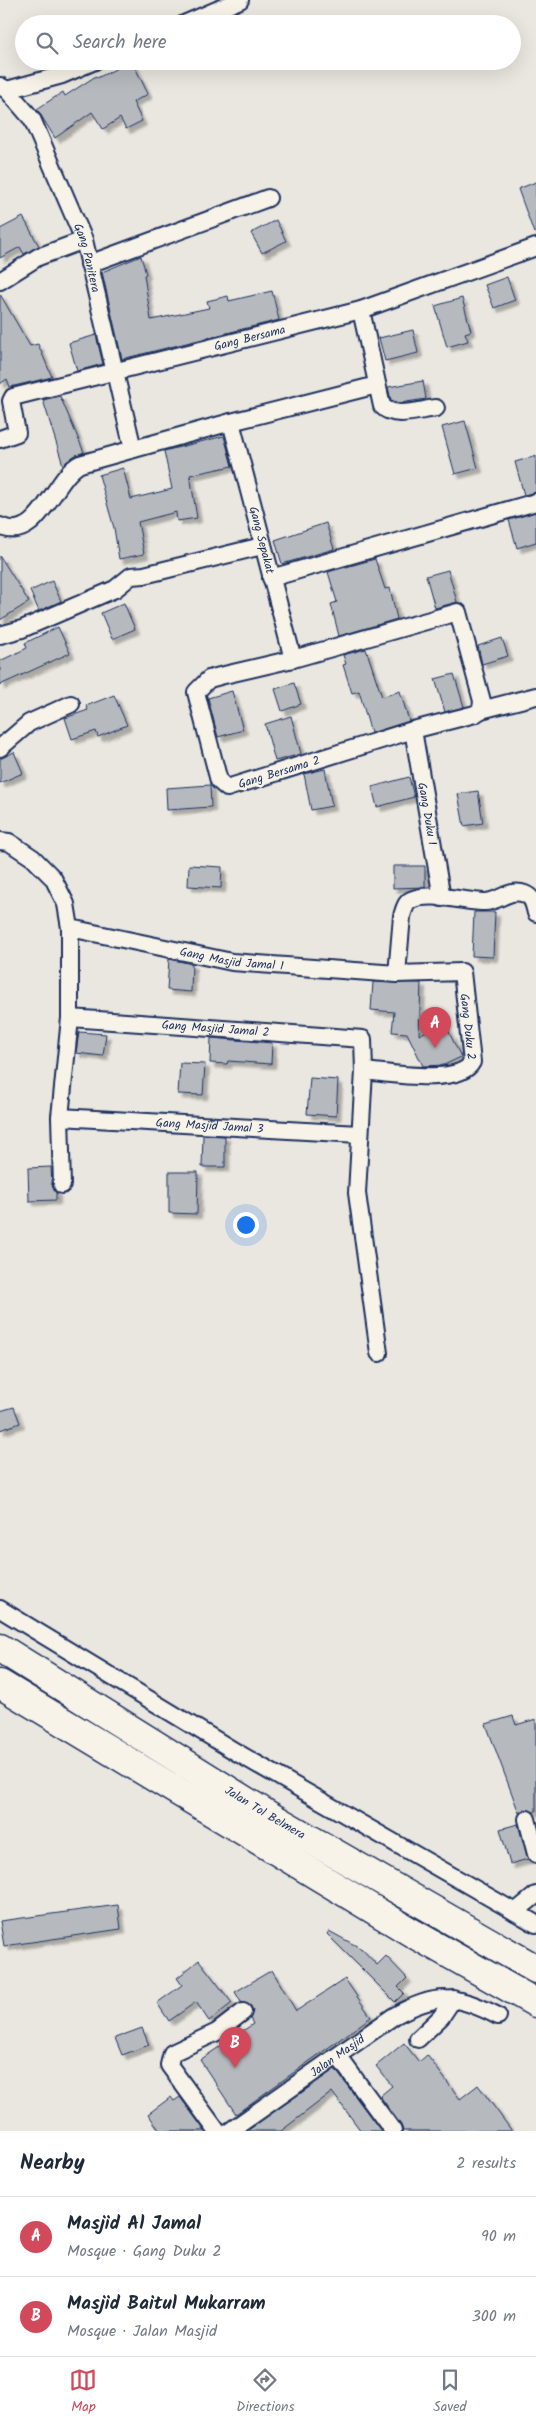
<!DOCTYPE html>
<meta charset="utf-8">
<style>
:root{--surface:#fff;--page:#f2f2f3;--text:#1f2937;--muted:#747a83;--line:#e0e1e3;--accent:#d1495b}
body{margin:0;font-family:Kalam,sans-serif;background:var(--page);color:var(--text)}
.you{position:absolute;left:245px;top:1224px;width:18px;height:18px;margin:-12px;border:4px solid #fff;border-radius:50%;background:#1a73e8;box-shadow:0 0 0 8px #1a73e833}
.badge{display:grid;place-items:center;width:32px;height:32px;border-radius:50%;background:var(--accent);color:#fff;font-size:16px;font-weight:700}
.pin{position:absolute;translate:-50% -41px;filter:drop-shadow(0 1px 2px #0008)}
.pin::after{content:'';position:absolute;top:26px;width:18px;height:15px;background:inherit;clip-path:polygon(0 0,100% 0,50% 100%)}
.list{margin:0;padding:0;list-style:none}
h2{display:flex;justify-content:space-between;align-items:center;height:65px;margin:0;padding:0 20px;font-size:21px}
h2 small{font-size:16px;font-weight:400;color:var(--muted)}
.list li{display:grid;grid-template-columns:32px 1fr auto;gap:15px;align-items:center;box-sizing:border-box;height:80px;padding:0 20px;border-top:1px solid var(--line)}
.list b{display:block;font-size:19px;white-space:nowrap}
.list p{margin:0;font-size:16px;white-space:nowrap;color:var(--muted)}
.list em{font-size:16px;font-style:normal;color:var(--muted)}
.icon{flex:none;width:28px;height:28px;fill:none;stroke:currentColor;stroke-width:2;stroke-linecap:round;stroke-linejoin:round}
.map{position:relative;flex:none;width:536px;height:2131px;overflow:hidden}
.search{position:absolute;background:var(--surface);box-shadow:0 5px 20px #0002;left:15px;right:15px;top:15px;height:55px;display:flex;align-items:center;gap:12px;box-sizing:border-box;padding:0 18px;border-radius:28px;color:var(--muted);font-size:19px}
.sheet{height:225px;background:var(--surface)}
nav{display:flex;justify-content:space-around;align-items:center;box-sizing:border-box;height:70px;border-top:1px solid var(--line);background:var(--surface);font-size:14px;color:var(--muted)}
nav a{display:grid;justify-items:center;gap:2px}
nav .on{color:var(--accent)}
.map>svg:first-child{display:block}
</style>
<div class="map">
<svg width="536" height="2131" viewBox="0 0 536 2131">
<defs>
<filter id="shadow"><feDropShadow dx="4.5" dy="4.5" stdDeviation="1" flood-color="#0004"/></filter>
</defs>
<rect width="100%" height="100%" fill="#eae7e0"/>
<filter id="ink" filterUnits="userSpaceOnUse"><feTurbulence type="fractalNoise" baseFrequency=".02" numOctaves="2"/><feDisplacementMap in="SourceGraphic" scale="10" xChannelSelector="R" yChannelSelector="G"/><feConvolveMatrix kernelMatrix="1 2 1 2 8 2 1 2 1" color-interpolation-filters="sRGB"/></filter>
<g filter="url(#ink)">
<!-- building -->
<g fill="#b6babf" stroke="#1b2f5e" filter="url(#shadow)">
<path d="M132,61L148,94L133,102L142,121L126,129L120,118L103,129L92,112L55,138L37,109L63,92L65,96L96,76L97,78Z"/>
<path d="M536,182V232L534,233L518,189Z"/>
<path d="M23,217L39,246L24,254L20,247L0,258V229Z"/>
<path d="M276,220L286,241L262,253L251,233Z"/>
<path d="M141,256L146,274L144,275L151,320L209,308L207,301L228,296L229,301L272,291L279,320L122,359L102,272Z"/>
<path d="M507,277L515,300L494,308L485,285Z"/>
<path d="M0,294L30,346L38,344L52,377L10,387L7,379L0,384Z"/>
<path d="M462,298L471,331L465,333L468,341L447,347L435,306Z"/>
<path d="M413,330L418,353L385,361L379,338Z"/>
<path d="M96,335L103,364L77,371L69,343Z"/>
<path d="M423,381L426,399L400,403L391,400L388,387Z"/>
<path d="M60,396L84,452L74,456L63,465L43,400Z"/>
<path d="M465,421L478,468L455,474L442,427Z"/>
<path d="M224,436L232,466L190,475L197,518L177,521L176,512L138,522L144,554L119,559L114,528L99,475L123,468L131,499L172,489L164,451Z"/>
<path d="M536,456V492L524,495L515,462Z"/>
<path d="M536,512V542L517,548L509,520Z"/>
<path d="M326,523L334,549L282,564L275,540Z"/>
<path d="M0,556L29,602L0,620Z"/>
<path d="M375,559L385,589L390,588L397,619L339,636L331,604L337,602L328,572Z"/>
<path d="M448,570L457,602L435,608L426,576Z"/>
<path d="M52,581L61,601L39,611L30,591Z"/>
<path d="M124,603L135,629L112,639L101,613Z"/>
<path d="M58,627L70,653L0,685V661L27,648L25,643Z"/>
<path d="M502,638L508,656L482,664L478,646Z"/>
<path d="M366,649L382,697L400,691L409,721L371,733L359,691L352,693L343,665L346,664L343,655Z"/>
<path d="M454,674L464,707L445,712L435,679Z"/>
<path d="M294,683L301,704L282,711L275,689Z"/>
<path d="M232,691L243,730L218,737L208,698Z"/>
<path d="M114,695L127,725L98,737L96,731L72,739L65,718L88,710L86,706Z"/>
<path d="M291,716L301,754L275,761L265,724Z"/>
<path d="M14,752L23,773L0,783V759Z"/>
<path d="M325,769L332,806L311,810L304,774Z"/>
<path d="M409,777L414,797L377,807L372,787Z"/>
<path d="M210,785L211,807L167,810L166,788Z"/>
<path d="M478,791L483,823L464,826L458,794Z"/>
<path d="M189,865L222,867L221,888L188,886Z"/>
<path d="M393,866H425V887L393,888Z"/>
<path d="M474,912H495L493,957L472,956Z"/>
<path d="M169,959L192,964L191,992L167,990Z"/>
<path d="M373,982L421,983L419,1035L444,1022L461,1057L444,1065L423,1066L407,1033L392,1032L394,1012L371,1010Z"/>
<path d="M79,1032L106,1034L103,1056L76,1053Z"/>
<path d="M211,1038L272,1043L271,1064L228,1061L227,1064L210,1063Z"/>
<path d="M180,1063L205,1064L203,1095L178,1094Z"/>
<path d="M310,1078L338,1080L336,1116L307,1114Z"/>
<path d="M203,1135L225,1136V1167H202Z"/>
<path d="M51,1167L52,1185L56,1193V1200L29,1201L28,1168Z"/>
<path d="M169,1172H198L197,1214L169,1213Z"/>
<path d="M14,1407L20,1423L0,1430V1411Z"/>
<path d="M513,1716L516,1725L536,1719V1811L534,1812L525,1809L519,1813L486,1724Z"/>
<path d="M518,1824L528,1859L510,1864L500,1829Z"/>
<path d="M118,1905L121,1929L4,1946L0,1921Z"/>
<path d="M329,1931L362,1949L377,1965L386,1956L407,1978L398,1987L404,1993L395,2002L327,1934Z"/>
<path d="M199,1960L232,2003L209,2021L196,2002L169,2021L157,2003L182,1985L177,1978Z"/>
<path d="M272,1970L296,2011L345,1979L371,2017L236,2114L200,2060L253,2024L250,2018L253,2011L251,2006L241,2002L235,1992Z"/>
<path d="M142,2028L149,2045L122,2055L115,2038Z"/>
<path d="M404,2043L419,2062L427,2055L460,2099L478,2085L512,2131H403L401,2125L380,2096L392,2086L376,2066Z"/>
<path d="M335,2069L381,2131H361L332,2092L281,2131H247Z"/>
<path d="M171,2097L174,2101L180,2097L205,2131H160L148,2114Z"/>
</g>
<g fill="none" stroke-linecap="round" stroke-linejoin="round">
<defs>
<g id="minor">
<path d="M184,24L240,0"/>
<path id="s1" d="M0,86L7,90L32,119L84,240L133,449"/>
<path d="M7,90L62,75L95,61"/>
<path d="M89,264L268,198"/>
<path d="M0,281L38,257L84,240"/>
<path d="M361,310L382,406C394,419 419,410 436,408"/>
<path id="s2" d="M231,422L293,659"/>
<path id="s3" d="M0,439L17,433L11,401L13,397L361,310L536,247"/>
<path d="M0,526C38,545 54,477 80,464L231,422L377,385"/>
<path d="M271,578L536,502"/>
<path d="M458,612L482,701L481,710L475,714L413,730L227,788L219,781L196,692L209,679L220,676L293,659Z"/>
<path d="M0,635L22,629L115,589L131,576L144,575L262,546"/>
<path d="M481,710L536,696"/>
<path id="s4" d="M413,730L442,898"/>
<path d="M0,748L29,723L71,704"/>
<path d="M0,841L9,842L33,858L53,878L66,904L70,928V1018L60,1117L62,1185"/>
<path id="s5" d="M70,928L232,962L397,974L462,972L472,1062C460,1086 388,1073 364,1071"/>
<path d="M397,974L402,916C404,910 405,903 411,900C429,891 465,902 485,902C499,902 509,888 525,894C533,897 534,905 536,913"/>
<path id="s6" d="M70,1018L363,1039L364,1071L357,1193L379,1353"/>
<path id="s7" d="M60,1117L359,1134"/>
<path d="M0,1609L236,1752L536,1924"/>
<path d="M527,1819L536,1854"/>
<path d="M515,1912L536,1895"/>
<path d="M418,2039L441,2017L453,1999"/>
<path d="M338,2056L393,2131"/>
<path d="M217,2131L169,2065L172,2053L217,2032L243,2012"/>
<path id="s8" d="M230,2131L394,2016C437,1993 455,1994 498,2016"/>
</g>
<g id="motorway">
<path id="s9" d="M0,1648L268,1815L536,1969"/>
<path d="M0,1684L414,1934L536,2003"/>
</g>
</defs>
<!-- minor casing -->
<use href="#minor" stroke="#1b2f5e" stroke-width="20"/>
<!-- motorway casing -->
<use href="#motorway" stroke="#1b2f5e" stroke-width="31"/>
<!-- minor -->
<use href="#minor" stroke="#f7f3e8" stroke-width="16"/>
<!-- motorway -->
<use href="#motorway" stroke="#f7f3e8" stroke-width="28"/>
</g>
</g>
<g text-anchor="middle" stroke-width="5" stroke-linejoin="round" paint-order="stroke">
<!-- street labels -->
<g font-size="12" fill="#1b2f5e" stroke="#f7f3e8">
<text dy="4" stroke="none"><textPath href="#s1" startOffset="196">Gang Panitera</textPath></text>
<text dy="4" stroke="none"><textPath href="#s3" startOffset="299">Gang Bersama</textPath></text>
<text dy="4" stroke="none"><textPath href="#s2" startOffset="122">Gang Sepakat</textPath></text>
<text transform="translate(279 772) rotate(-17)" y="4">Gang Bersama 2</text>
<text dy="4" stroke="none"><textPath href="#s4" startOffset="85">Gang Duku 1</textPath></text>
<text dy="4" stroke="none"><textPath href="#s5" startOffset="165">Gang Masjid Jamal 1</textPath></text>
<text dy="4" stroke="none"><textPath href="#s5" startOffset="451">Gang Duku 2</textPath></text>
<text dy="4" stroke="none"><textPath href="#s6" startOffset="146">Gang Masjid Jamal 2</textPath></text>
<text dy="4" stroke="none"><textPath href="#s7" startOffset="150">Gang Masjid Jamal 3</textPath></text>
<text dy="4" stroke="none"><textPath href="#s9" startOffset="312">Jalan Tol Belmera</textPath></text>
<text dy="4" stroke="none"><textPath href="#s8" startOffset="131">Jalan Masjid</textPath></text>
</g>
</g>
</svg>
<div class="you"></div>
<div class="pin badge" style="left:435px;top:1048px">A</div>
<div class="pin badge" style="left:235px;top:2068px">B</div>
<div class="search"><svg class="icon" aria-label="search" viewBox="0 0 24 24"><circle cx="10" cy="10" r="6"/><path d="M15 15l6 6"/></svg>Search here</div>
</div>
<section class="sheet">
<h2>Nearby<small>2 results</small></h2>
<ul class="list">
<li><span class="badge">A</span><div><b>Masjid Al Jamal</b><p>Mosque · Gang Duku 2</p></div><em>90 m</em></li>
<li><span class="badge">B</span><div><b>Masjid Baitul Mukarram</b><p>Mosque · Jalan Masjid</p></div><em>300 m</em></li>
</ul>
</section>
<nav>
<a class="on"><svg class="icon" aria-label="map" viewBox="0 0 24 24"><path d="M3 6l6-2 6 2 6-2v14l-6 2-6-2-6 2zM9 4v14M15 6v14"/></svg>Map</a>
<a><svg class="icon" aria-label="directions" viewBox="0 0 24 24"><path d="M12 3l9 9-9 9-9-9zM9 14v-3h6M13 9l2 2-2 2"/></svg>Directions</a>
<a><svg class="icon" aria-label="saved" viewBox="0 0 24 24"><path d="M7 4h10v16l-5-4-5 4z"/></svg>Saved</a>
</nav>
